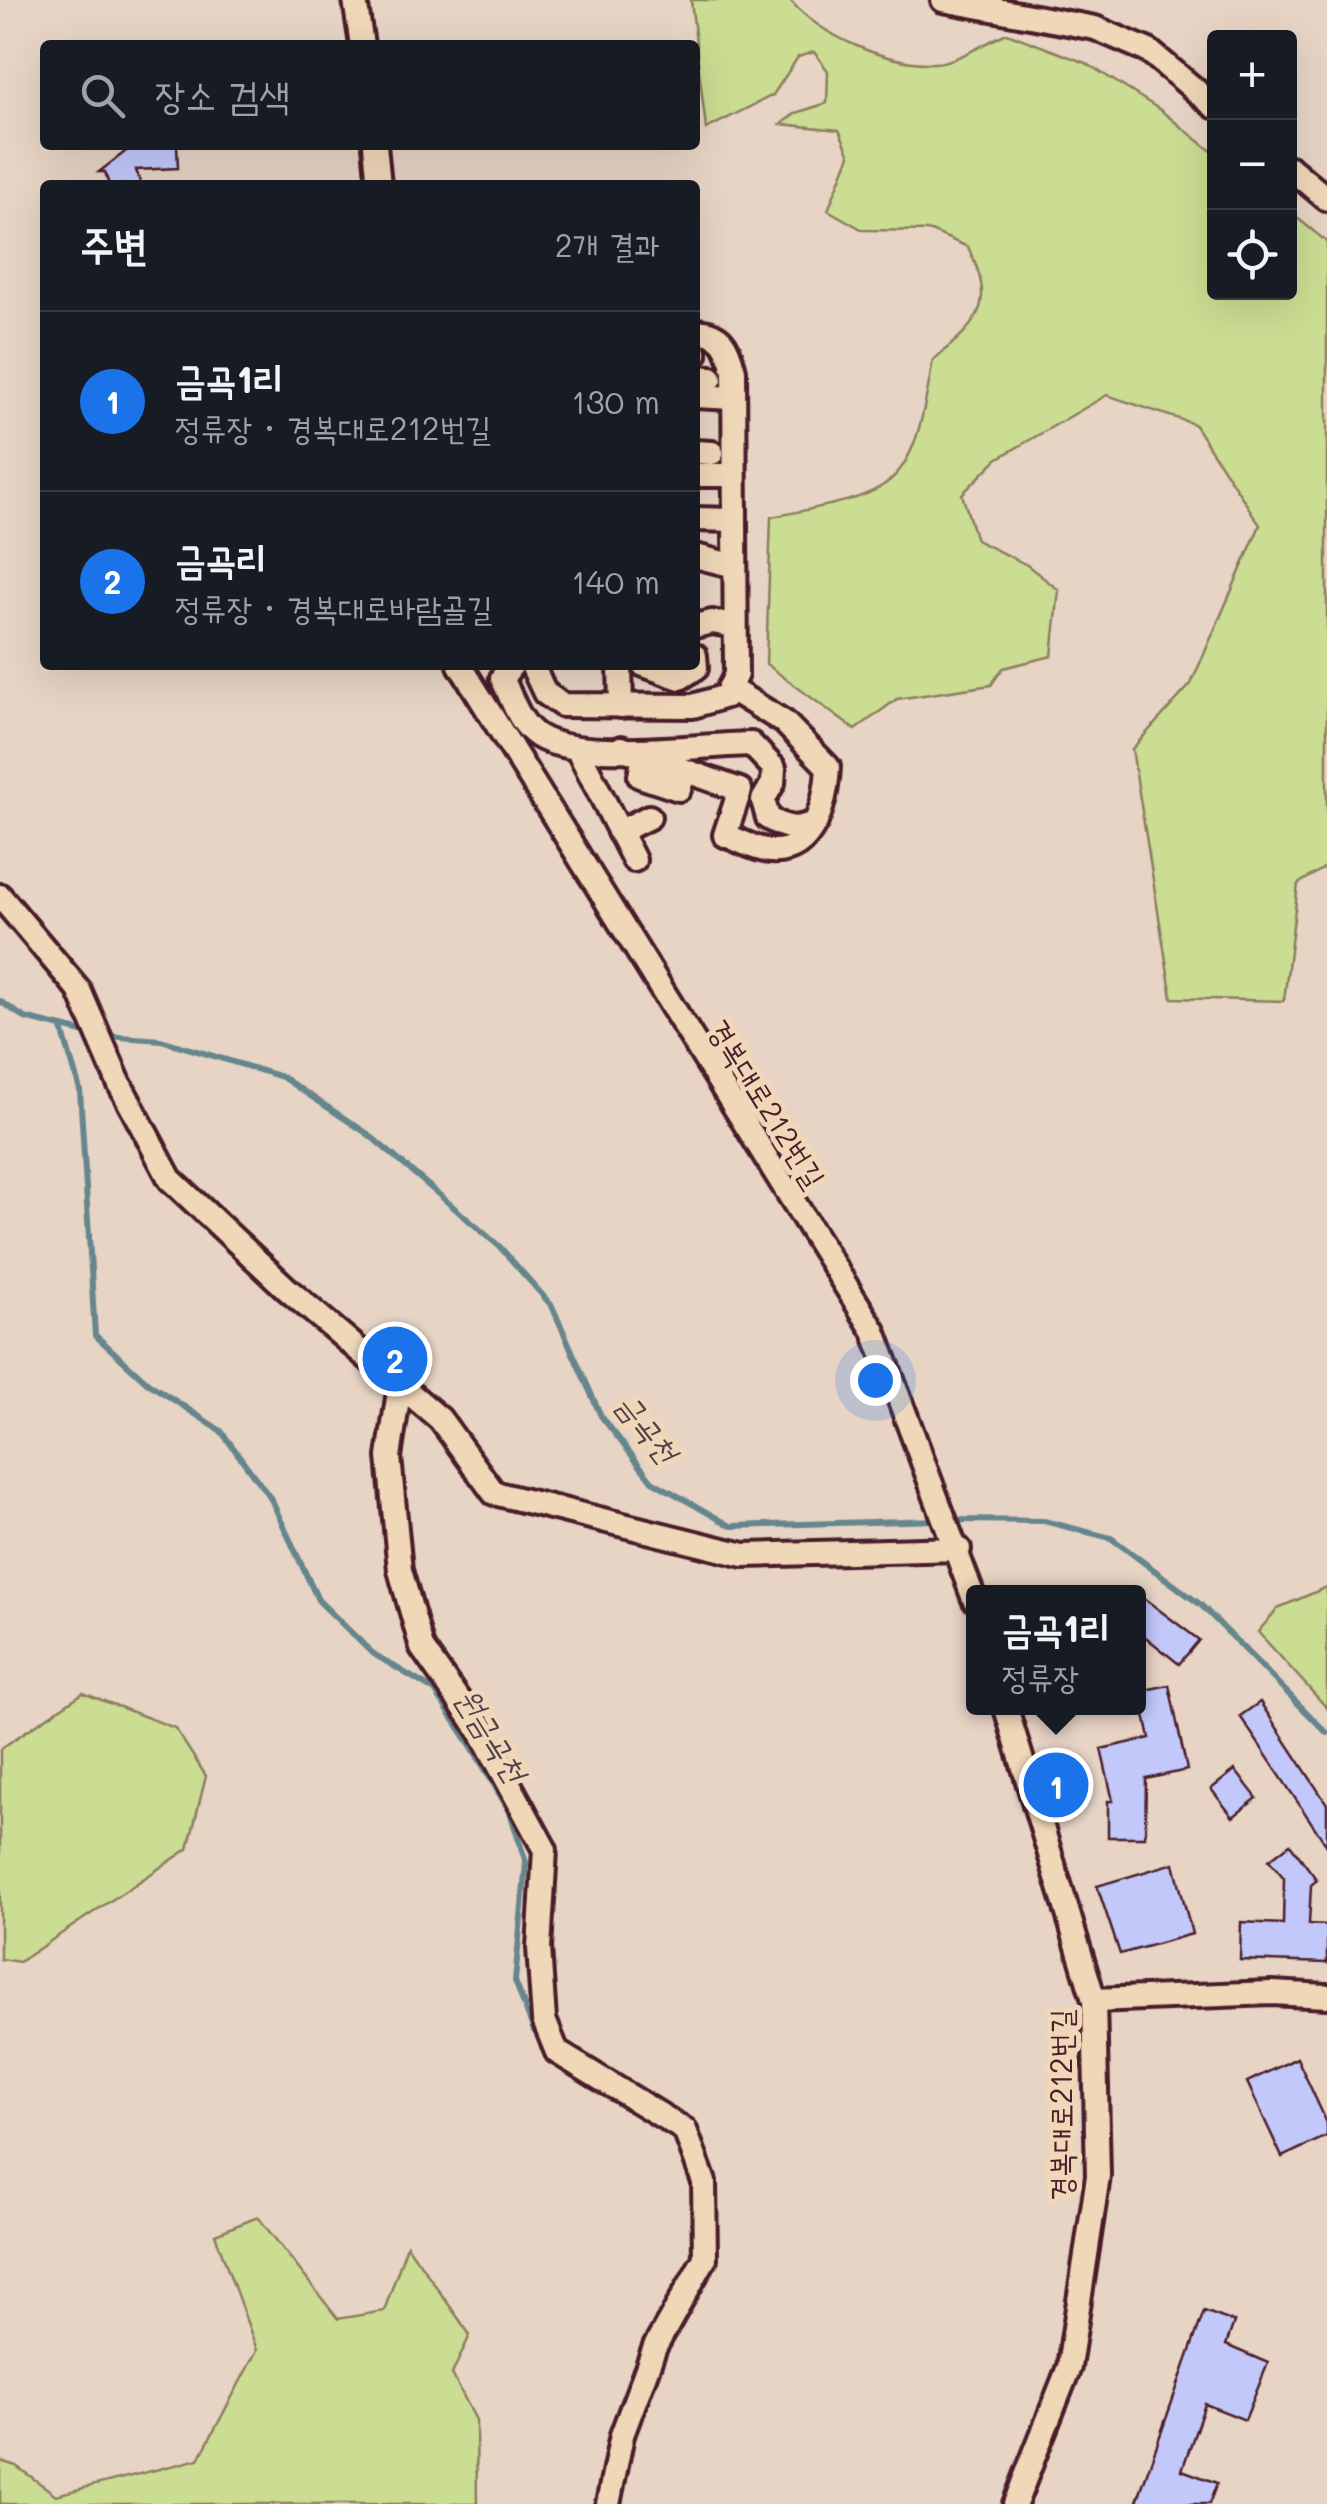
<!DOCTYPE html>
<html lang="ko">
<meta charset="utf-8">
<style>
:root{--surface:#171b24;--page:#242831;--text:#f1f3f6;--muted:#9ea1a6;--line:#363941;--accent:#1a73e8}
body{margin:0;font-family:Mali,"Poor Story",sans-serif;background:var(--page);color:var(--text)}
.controls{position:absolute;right:30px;top:30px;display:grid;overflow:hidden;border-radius:10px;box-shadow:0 10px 40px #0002}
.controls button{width:90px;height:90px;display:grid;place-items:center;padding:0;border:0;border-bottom:2px solid var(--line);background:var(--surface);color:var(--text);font:50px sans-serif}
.you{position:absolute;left:875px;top:1380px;width:35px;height:35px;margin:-25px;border:8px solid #fff;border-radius:50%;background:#1a73e8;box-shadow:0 0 0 15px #1a73e833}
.badge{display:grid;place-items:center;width:65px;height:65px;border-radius:50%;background:var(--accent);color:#fff;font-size:32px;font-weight:700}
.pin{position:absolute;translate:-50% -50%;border:5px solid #fff;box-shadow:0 2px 10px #0006}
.popup{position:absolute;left:966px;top:1585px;width:180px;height:130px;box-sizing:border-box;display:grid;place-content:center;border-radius:10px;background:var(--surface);filter:drop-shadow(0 2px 8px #0005);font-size:32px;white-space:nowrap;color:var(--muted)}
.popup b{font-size:38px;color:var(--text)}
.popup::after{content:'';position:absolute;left:50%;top:100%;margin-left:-20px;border:20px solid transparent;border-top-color:var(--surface)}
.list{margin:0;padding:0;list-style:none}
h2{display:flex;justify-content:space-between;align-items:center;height:130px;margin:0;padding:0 40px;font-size:42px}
h2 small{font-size:32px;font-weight:400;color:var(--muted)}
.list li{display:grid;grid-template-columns:65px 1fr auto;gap:30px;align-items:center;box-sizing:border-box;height:180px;padding:0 40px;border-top:2px solid var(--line)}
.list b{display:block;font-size:38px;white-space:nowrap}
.list p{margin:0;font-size:32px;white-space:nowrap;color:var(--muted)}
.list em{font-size:32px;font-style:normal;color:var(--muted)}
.icon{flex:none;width:55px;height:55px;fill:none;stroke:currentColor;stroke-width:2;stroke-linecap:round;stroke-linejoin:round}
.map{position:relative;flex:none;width:1327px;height:2504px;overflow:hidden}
.search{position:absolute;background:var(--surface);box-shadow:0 10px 40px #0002;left:40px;top:40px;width:660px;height:110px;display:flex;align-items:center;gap:25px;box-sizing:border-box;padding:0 35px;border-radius:10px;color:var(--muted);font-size:38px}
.panel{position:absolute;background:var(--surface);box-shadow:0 10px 40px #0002;left:40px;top:180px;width:660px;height:490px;border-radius:10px}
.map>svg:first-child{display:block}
</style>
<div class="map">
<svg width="1327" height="2504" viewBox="0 0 1327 2504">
<rect width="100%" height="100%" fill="#e7d4c5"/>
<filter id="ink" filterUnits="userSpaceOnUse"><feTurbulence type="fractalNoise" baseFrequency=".01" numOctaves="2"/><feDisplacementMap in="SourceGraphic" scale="20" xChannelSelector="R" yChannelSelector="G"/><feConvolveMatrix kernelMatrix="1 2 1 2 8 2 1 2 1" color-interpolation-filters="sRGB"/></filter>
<g filter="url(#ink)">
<!-- green -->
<g fill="#cbdd92" stroke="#8a7e5e" stroke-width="2.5">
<path d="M691,0H790C820,36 888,65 935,63C957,62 987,42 1007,33L1086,63L1159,109L1214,153V292H1290V212L1327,242V866L1298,884L1284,1001L1172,998L1132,749L1191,684L1260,525L1194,424L1107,395L997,459L962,494L976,540L1027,565L1059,590L1052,656L1003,668L991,685L897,699L855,730L766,664L771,517C899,492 911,492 933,360C979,322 997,306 968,247L931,231L863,230L828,210L850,155L839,130L781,124L796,113L827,103L828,71L814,52L798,57L773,95L706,129Z"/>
<path d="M1327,1587V1708L1258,1632L1278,1608Z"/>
<path d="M83,1693L175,1728L206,1776L188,1849L19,1962L0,1959V1749Z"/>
<path d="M258,2217L338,2319L384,2311L407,2245L470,2335L452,2374L476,2420L477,2504H0V2461L16,2466L56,2495L199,2459L257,2350L215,2234Z"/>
</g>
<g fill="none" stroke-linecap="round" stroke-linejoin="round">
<!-- stream -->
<g stroke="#66868d" stroke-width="6">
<path d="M0,1001L25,1018L95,1035"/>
<path d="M62,1029L80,1090L95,1335L148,1383L221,1431L271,1499L318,1600L372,1653L435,1691L472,1747L510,1812L526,1863L515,1981L534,2031L544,2040"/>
<path d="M107,1036L161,1040L282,1077L368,1134L499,1246L552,1306L601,1416L652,1481L731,1526L939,1520"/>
<path d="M951,1520L1044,1521L1111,1538L1201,1605L1327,1733"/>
</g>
</g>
<!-- building -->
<g fill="#c2c8fa" stroke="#4a1f2b" stroke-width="2.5">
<path d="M134,145H177L178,168L136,170L141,185H109L105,172H99Z"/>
<path d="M1138,1594L1199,1640L1179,1664L1138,1631Z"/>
<path d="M1169,1685L1187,1770L1146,1779L1145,1837H1108V1801H1113L1101,1749L1150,1738L1140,1691Z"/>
<path d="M1260,1702L1327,1804V1846L1240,1716Z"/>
<path d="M1235,1770L1257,1798L1233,1817L1211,1789Z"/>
<path d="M1290,1844L1317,1880L1311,1885L1309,1924L1327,1925V1963L1240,1960L1241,1922L1283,1924L1284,1878L1269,1860Z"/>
<path d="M1174,1863L1192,1934L1120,1954L1097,1886Z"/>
<path d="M1297,2058L1327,2123V2136L1282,2157L1247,2082Z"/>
<path d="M1204,2311L1234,2322L1226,2345L1268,2363L1245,2420L1205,2404L1182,2470L1217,2483L1209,2504H1136Z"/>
</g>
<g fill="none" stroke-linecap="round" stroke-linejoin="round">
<defs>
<g id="minor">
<path d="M355,0L362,45"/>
<path d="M943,0L1095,28L1149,51L1214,106"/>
<path d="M375,145L379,185"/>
<path d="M1290,168L1327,199"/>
<path d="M695,354V352"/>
<path d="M695,377L711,378"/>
<path d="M695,396L734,398"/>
<path d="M695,452L712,453"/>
<path d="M695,475H734"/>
<path d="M695,519L734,520"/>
<path d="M695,556L735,566"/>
<path d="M695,626L712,622L735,626"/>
<path d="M460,665L874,1331L974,1599"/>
<path d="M512,665L502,678C512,698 518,723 538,736C578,762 700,745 751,744L774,768L773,783L763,800L768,818C787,829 796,831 816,822"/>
<path d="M532,665L545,693L562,705L693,706L726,696L736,674L734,371C728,347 723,332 695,331"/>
<path d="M620,665L621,706"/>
<path d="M644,665L680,678L696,668L695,656"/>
<path d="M621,748L740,790L725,835C739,840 756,850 771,851C814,854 826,802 828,767L784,722L729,688"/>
<path d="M579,752L634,860"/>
<path d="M644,756L640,776L679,789L685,771"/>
<path d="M619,832L649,817"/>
<path d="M0,896L79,990L119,1083L170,1179L287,1289L440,1419L494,1493L744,1555L959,1549"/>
<path d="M400,1385L389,1457L400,1570L422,1648L481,1732L545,1850L539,1948L544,2020L557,2052L685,2130L704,2182L705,2258L655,2347L622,2435L608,2504"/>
<path d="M1006,1708L1094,2000L1098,2176L1069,2367L1015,2504"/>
<path d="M1094,2000L1272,1993L1327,1996"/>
</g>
</defs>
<!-- minor casing -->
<use href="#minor" stroke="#4a1f2b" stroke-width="30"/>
<!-- minor -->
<use href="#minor" stroke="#f0d7b8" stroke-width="22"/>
</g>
</g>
<g text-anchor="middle" stroke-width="10" stroke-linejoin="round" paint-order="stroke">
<!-- street labels -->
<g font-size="30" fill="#4a1f2b" stroke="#f0d7b8">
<text transform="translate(766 1104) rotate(58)" y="10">경복대로212번길</text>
<text transform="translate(1062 2105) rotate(-90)" y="10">경복대로212번길</text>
</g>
<!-- water labels -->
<g font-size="32" font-style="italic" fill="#53414c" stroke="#f0d7b8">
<text transform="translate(647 1428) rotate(52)" y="11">금곡천</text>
<text transform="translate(491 1735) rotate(58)" y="11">원금곡천</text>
</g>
</g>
</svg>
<div class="controls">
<button>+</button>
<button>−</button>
<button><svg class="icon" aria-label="locate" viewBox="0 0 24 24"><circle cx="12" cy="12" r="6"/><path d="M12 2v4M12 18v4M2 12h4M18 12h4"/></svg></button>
</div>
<div class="you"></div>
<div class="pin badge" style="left:1056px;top:1785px">1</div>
<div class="popup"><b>금곡1리</b>정류장</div>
<div class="pin badge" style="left:395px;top:1359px">2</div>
<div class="search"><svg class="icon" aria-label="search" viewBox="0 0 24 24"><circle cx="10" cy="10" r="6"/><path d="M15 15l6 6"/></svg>장소 검색</div>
<section class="panel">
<h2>주변<small>2개 결과</small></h2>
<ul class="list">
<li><span class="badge">1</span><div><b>금곡1리</b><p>정류장 · 경복대로212번길</p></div><em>130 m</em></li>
<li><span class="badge">2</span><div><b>금곡리</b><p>정류장 · 경복대로바람골길</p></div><em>140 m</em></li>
</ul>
</section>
</div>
